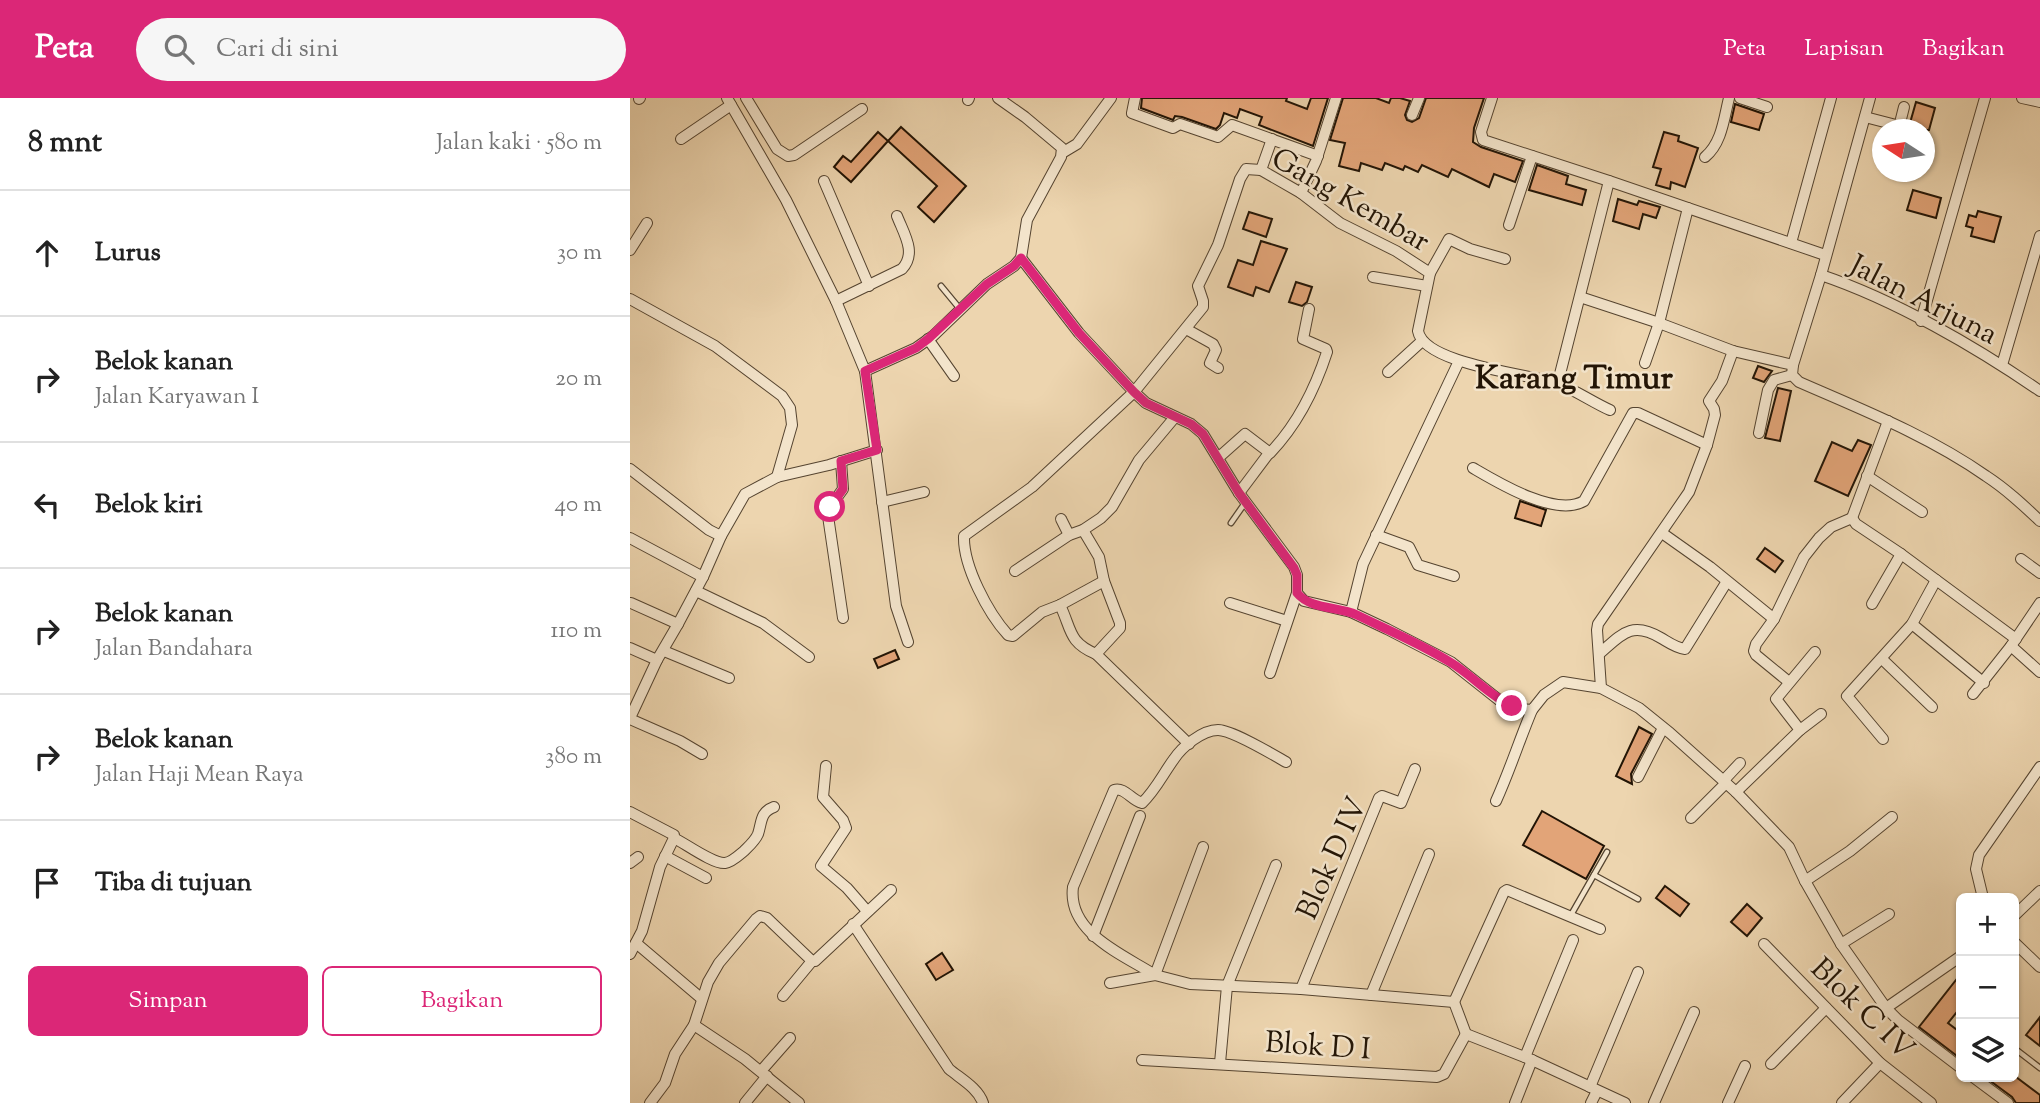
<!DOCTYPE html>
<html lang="id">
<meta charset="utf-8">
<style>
:root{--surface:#fff;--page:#f6f6f6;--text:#222;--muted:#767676;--line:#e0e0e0;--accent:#db2777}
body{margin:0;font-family:"Sorts Mill Goudy",serif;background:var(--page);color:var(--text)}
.controls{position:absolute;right:21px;bottom:21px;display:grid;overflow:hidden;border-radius:10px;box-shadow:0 2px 5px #0004}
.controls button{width:63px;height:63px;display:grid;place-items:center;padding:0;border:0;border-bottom:2px solid var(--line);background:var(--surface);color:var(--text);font:35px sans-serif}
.compass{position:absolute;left:1242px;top:21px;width:63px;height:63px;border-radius:50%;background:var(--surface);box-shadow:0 2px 5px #0004;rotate:282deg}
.stop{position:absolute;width:21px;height:21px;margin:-16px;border:5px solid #db2777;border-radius:50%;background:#fff}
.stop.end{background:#db2777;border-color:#fff;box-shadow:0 2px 7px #0008}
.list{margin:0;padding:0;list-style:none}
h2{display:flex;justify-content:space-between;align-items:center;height:91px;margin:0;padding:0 28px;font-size:30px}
h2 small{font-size:23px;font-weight:400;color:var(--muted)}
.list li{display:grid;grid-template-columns:46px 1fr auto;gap:21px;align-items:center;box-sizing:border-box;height:126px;padding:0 28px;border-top:2px solid var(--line)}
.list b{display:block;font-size:26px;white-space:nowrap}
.list p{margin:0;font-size:23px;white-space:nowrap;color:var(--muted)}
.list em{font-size:23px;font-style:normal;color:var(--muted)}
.actions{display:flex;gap:14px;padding:21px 28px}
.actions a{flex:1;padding:16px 0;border:2px solid var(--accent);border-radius:10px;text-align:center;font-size:24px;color:var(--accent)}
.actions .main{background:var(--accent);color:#fff}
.icon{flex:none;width:38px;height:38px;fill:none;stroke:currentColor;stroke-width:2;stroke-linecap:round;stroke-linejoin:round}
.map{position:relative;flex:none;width:1410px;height:1005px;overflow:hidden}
header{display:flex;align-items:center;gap:42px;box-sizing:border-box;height:98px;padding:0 35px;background:var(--accent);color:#fff}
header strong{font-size:33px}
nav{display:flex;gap:38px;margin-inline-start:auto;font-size:24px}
.search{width:490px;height:63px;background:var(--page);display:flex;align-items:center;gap:18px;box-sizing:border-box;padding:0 24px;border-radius:38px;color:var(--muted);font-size:26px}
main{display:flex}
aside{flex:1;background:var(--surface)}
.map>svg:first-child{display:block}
</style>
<header>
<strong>Peta</strong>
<div class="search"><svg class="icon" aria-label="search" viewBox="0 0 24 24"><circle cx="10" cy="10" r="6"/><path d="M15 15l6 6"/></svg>Cari di sini</div>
<nav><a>Peta</a><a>Lapisan</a><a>Bagikan</a></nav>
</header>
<main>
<aside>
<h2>8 mnt<small>Jalan kaki · 580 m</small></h2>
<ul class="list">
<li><svg class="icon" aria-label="ahead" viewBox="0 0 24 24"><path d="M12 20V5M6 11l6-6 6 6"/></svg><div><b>Lurus</b></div><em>30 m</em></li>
<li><svg class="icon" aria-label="right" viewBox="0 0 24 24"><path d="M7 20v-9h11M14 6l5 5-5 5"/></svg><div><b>Belok kanan</b><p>Jalan Karyawan I</p></div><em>20 m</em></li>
<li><svg class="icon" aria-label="left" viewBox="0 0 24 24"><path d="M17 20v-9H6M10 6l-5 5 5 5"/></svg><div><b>Belok kiri</b></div><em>40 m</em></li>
<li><svg class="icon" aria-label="right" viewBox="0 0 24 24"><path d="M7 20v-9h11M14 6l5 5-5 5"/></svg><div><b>Belok kanan</b><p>Jalan Bandahara</p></div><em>110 m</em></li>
<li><svg class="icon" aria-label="right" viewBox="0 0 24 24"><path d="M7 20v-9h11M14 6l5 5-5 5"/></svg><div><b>Belok kanan</b><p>Jalan Haji Mean Raya</p></div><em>380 m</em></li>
<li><svg class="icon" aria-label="arrive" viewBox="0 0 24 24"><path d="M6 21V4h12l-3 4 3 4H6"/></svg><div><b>Tiba di tujuan</b></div></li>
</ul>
<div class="actions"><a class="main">Simpan</a><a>Bagikan</a></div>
</aside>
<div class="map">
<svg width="1410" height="1005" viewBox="0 0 1410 1005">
<rect width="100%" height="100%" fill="#edd5af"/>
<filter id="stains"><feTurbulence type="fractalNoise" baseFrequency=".00286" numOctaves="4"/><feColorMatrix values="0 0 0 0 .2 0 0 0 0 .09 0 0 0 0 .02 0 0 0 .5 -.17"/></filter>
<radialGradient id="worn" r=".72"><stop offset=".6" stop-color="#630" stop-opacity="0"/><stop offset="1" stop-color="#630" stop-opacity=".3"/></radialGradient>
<!-- building -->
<g fill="#e2a478" stroke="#221405" stroke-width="2">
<path d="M512,0H657L656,3L677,11L681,0H698L683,48L629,27L632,19L610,11L607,20L594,15L590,27L586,31L552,19L545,18L543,22L511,10Z"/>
<path d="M713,0H746L759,5L761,0H770L780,3L775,17L777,22L782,24L789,20L796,0H854L844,30L843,44L851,49L893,63L885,84L864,76L859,89L822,71L818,79L792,67L788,74L775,68L773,72L755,65L752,72L731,65L729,73L709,68L715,45L700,42Z"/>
<path d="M1286,4L1305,10L1299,32H1278Z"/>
<path d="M1105,6L1134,16L1129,32L1101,24Z"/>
<path d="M271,29L336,88L304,124L288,109L307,88L258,43Z"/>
<path d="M248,34L258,43L221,84L204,69L213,58L221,64Z"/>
<path d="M1034,34L1049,38L1048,43L1068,50L1055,89L1041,84L1040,91L1026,87L1031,71L1023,69Z"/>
<path d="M907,67L938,78L936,86L956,92L952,107L899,92Z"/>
<path d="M1283,92L1311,100L1306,120L1277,112Z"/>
<path d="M988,101L1007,107L1009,103L1030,109L1026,120L1013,116L1009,131L983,123Z"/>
<path d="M1348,113L1371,119L1364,144L1341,138L1343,130L1336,128L1339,117L1346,119Z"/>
<path d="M619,114L642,121L636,139L613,131Z"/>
<path d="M631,143L657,151L639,194L626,189L623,198L598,189L608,162L623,167Z"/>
<path d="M666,184L682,189L677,204L672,208L659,204Z"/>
<path d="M1128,268L1142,273L1134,284L1123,280Z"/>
<path d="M1148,290L1161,293L1150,343L1135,340Z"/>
<path d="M1228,342L1241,347L1218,398L1185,383L1202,344L1222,353Z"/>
<path d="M890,403L916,412L911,428L885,420Z"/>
<path d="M1135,450L1153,463L1145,474L1127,461Z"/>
<path d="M265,552L269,561L248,570L244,561Z"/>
<path d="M1009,629L1022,636L1001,676L1002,686L986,678Z"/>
<path d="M912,713L974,748L956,781L893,747Z"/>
<path d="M1035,788L1059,806L1050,818L1026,800Z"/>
<path d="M1117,806L1132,820L1117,838L1101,824Z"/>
<path d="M312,855L323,872L306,882L296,866Z"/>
<path d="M1326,882L1331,887V909L1318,925L1331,935V961L1289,929Z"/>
<path d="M1410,919V948L1396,937Z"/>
<path d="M1355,979H1386L1410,997V1005H1386L1382,999Z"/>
</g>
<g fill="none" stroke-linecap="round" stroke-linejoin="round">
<defs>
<g id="lane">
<path d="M311,188L330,211"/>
<path d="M601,425L615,405"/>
<path d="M964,777L1008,801"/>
<path d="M941,817L977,754"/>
<path d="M1384,950L1410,970"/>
</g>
<g id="street">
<path d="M97,0L156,102L206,203L235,273L266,508L278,544"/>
<path d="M116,0L147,51L158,58L164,57L232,11"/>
<path d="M505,0L502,15L543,30L550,26L588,39L602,27L688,58"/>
<path d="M862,0L851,34L853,42L979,83L1195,157"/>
<path d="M1110,0L1137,9"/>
<path d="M1240,0L1191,177L1163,267L1162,277L1169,284C1233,312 1299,338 1356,378C1376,391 1393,407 1410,423"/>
<path d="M1392,0L1410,4"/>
<path d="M9,1L10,0"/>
<path d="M338,2L339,0"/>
<path d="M782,17L789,0"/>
<path d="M1235,19L1266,27L1270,25L1274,9"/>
<path d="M51,41L101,7"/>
<path d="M432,55L447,46L481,0"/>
<path d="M1075,59C1092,45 1094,20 1099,0"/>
<path d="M631,72L642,41"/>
<path d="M194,83L239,188"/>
<path d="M671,95L686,63L706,0"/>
<path d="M879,127L902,58"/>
<path d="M1161,145L1201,0"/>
<path d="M0,152L17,125"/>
<path d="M391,160L449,235L504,294L516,305L561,326L573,336L609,395L664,469L667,477V495L674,503L721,514L757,531L821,564L869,602L891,611L902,612L914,597L933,584L971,590L1009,610L1040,635L1106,694L1159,749L1175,783L1211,846L1256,910L1268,922L1331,970"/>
<path d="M800,175L819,141L840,151L875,161"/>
<path d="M1191,177C1265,202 1346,249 1410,293"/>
<path d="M743,179L797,188"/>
<path d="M950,199L1029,225L1103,253L1163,267"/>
<path d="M0,201L85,248L152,298L160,310L162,327L147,379"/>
<path d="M206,203L272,171C287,155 274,136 267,118"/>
<path d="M1291,223L1355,0"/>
<path d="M556,231L583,246L586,252L580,265L588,270"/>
<path d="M298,241L324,278"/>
<path d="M1015,265L1029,225L1058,110"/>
<path d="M1372,267L1410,138"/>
<path d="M235,273L286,250L303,238L357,186L384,168L391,160L397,122L431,59L432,50L395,19L368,0"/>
<path d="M758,274L792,243"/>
<path d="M925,285L929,280L979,83"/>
<path d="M1129,335L1138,292L1144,282L1162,277"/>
<path d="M588,360L615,336L640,355C667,327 685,291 697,254L696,251L673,241L679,211"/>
<path d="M211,363L213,391L200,409L198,418L213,520"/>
<path d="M843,370C867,384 926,420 954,403L1003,315H1008L1077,347"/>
<path d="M0,371L79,432L91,438"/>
<path d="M1237,378L1292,414"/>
<path d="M609,395L639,355"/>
<path d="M252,404L294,394"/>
<path d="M1222,420L1226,426L1271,456L1386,541"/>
<path d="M1222,420L1258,323"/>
<path d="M431,421L439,437"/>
<path d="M453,432L469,459L474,483L490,525V530L466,556L559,646"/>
<path d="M1032,435L1080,469L1144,521"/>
<path d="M746,437L779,449L788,467L824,478"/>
<path d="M0,440L73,479"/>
<path d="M1391,461L1410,475"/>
<path d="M385,473L439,437L453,432L471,420L482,409L509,362L545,319"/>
<path d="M474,483L430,507L412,514L383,538L378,537C358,515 333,468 334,438L402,389L504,294L573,209V203L568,188L588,147L610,81L616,71L631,72L671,95L710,125L766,153L800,175L788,233C794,266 897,276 926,285C944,291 962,304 980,312"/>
<path d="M66,493L133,525L179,559"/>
<path d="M1,505L48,526"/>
<path d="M600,505L657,523"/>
<path d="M1242,506L1271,456"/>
<path d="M430,507C442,532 438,544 466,556"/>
<path d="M721,514L733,466L829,263"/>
<path d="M1282,526L1354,585"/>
<path d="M1381,548L1410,574"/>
<path d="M0,550L27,562"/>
<path d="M34,553L99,580"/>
<path d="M969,556C991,537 1001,522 1031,540C1038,544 1046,550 1055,551L1096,485"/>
<path d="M1252,561L1302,609"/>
<path d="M640,575L667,495"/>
<path d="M1159,584L1126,557L1124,553L1126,546L1144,521L1174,459L1189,440L1201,429L1222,420"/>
<path d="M971,590L967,532L968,526L1059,394L1077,347L1085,317L1084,311L1079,303L1092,283L1103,253"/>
<path d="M1343,596L1381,548L1410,505"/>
<path d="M0,620L27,562L48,526L73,479L91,438L115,396L147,379L199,367L247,352"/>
<path d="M0,621L50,643L72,656"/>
<path d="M1170,632L1146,601L1185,554"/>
<path d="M1253,641L1217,598L1282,526L1306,482"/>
<path d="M196,668L193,699L213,722L216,730L191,768L217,790L237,813"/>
<path d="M1008,679L1033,630"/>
<path d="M1094,682L1110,665"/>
<path d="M1106,694L1170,632L1191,616"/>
<path d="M866,703C880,672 889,643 902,612"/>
<path d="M0,714L44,737V740C56,746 83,766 95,765C102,764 108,758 114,753C119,748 125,743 128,736C132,724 130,714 144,709"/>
<path d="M1061,720L1096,685"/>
<path d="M573,749L525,877C494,857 437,835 443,789L484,692C495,689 501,702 512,705C525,693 533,676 544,661C552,649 572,632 588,632C602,632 642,656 656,664"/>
<path d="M35,758L76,780"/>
<path d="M0,765L8,759"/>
<path d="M1175,783L1220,753L1262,719"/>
<path d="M1353,800L1346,771L1349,757L1410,669"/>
<path d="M1384,818L1410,793"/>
<path d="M223,826L319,971C331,981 348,990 353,1005"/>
<path d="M463,838L510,718"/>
<path d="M1384,844L1410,869"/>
<path d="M6,845L72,901"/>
<path d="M1134,846L1250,965L1301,1005"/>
<path d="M1211,846L1259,816"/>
<path d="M0,856L12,833L30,769L44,740"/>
<path d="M480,885L525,877L560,886L671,891L824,904"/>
<path d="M671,891L749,700L752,698L771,705L785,671"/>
<path d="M741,897L799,756"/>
<path d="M153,898L182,863"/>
<path d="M824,904L874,794L877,792L970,831"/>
<path d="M824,904L836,936"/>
<path d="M1256,910L1331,858"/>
<path d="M64,927L115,961L169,1005"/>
<path d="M836,936L902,962L995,1005"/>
<path d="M895,959L943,842"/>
<path d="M512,962L807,979L814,976L836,936"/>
<path d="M590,965L597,888L646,767"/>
<path d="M1141,966L1196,910"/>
<path d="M131,973L160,940"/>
<path d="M1343,979L1378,1005"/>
<path d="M960,989L1008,874"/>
<path d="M20,1005L35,985L45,956L64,927L78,884L89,865L126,821L130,818L137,820L182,863H185L261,792"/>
<path d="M115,1005L137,978"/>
<path d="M885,1005L902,962"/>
<path d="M961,1005L967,993"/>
<path d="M1024,1005L1064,914"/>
<path d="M1098,1005L1115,968"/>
<path d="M1212,1005L1250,965"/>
</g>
</defs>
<!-- lane casing -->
<use href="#lane" stroke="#554430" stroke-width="7"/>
<!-- street casing -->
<use href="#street" stroke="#554430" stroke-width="12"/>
<!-- lane -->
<use href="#lane" stroke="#f3e4cb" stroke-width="4.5"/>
<!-- street -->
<use href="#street" stroke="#f3e4cb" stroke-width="10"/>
</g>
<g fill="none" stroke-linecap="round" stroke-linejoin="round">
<!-- route -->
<path stroke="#db2777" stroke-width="9" d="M200,409L213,391L211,363L247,352L235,273L286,250L298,241L357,186L384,168L391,160L449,235L504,294L516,305L561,326L573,336L609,395L664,470L667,477V495C681,512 708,508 727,517C758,532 791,546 820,564C842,577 858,597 882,608"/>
</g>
<g text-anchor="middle" stroke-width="5" stroke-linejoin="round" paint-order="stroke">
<!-- street labels -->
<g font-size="30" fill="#221405" stroke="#f3e4cb">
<text transform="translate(721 101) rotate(30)" y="10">Gang Kembar</text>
<text transform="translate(1294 201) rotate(27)" y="10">Jalan Arjuna</text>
<text transform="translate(701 760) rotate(-66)" y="10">Blok D IV</text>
<text transform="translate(1233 910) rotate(44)" y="10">Blok C IV</text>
<text transform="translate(688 947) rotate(4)" y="10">Blok D I</text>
</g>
<!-- quarter labels -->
<g font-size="33" font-weight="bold" fill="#221405" stroke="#f3e4cb">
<text x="944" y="290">Karang Timur</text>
</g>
</g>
<rect width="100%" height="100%" filter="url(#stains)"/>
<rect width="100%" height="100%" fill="url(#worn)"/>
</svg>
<div class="controls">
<button>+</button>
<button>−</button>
<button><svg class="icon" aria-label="layers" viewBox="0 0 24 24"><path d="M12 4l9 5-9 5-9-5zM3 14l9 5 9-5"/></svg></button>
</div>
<svg class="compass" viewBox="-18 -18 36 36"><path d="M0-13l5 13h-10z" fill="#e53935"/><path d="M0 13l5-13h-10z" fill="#767676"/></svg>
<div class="stop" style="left:200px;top:409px"></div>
<div class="stop end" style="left:882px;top:608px"></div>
</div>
</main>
